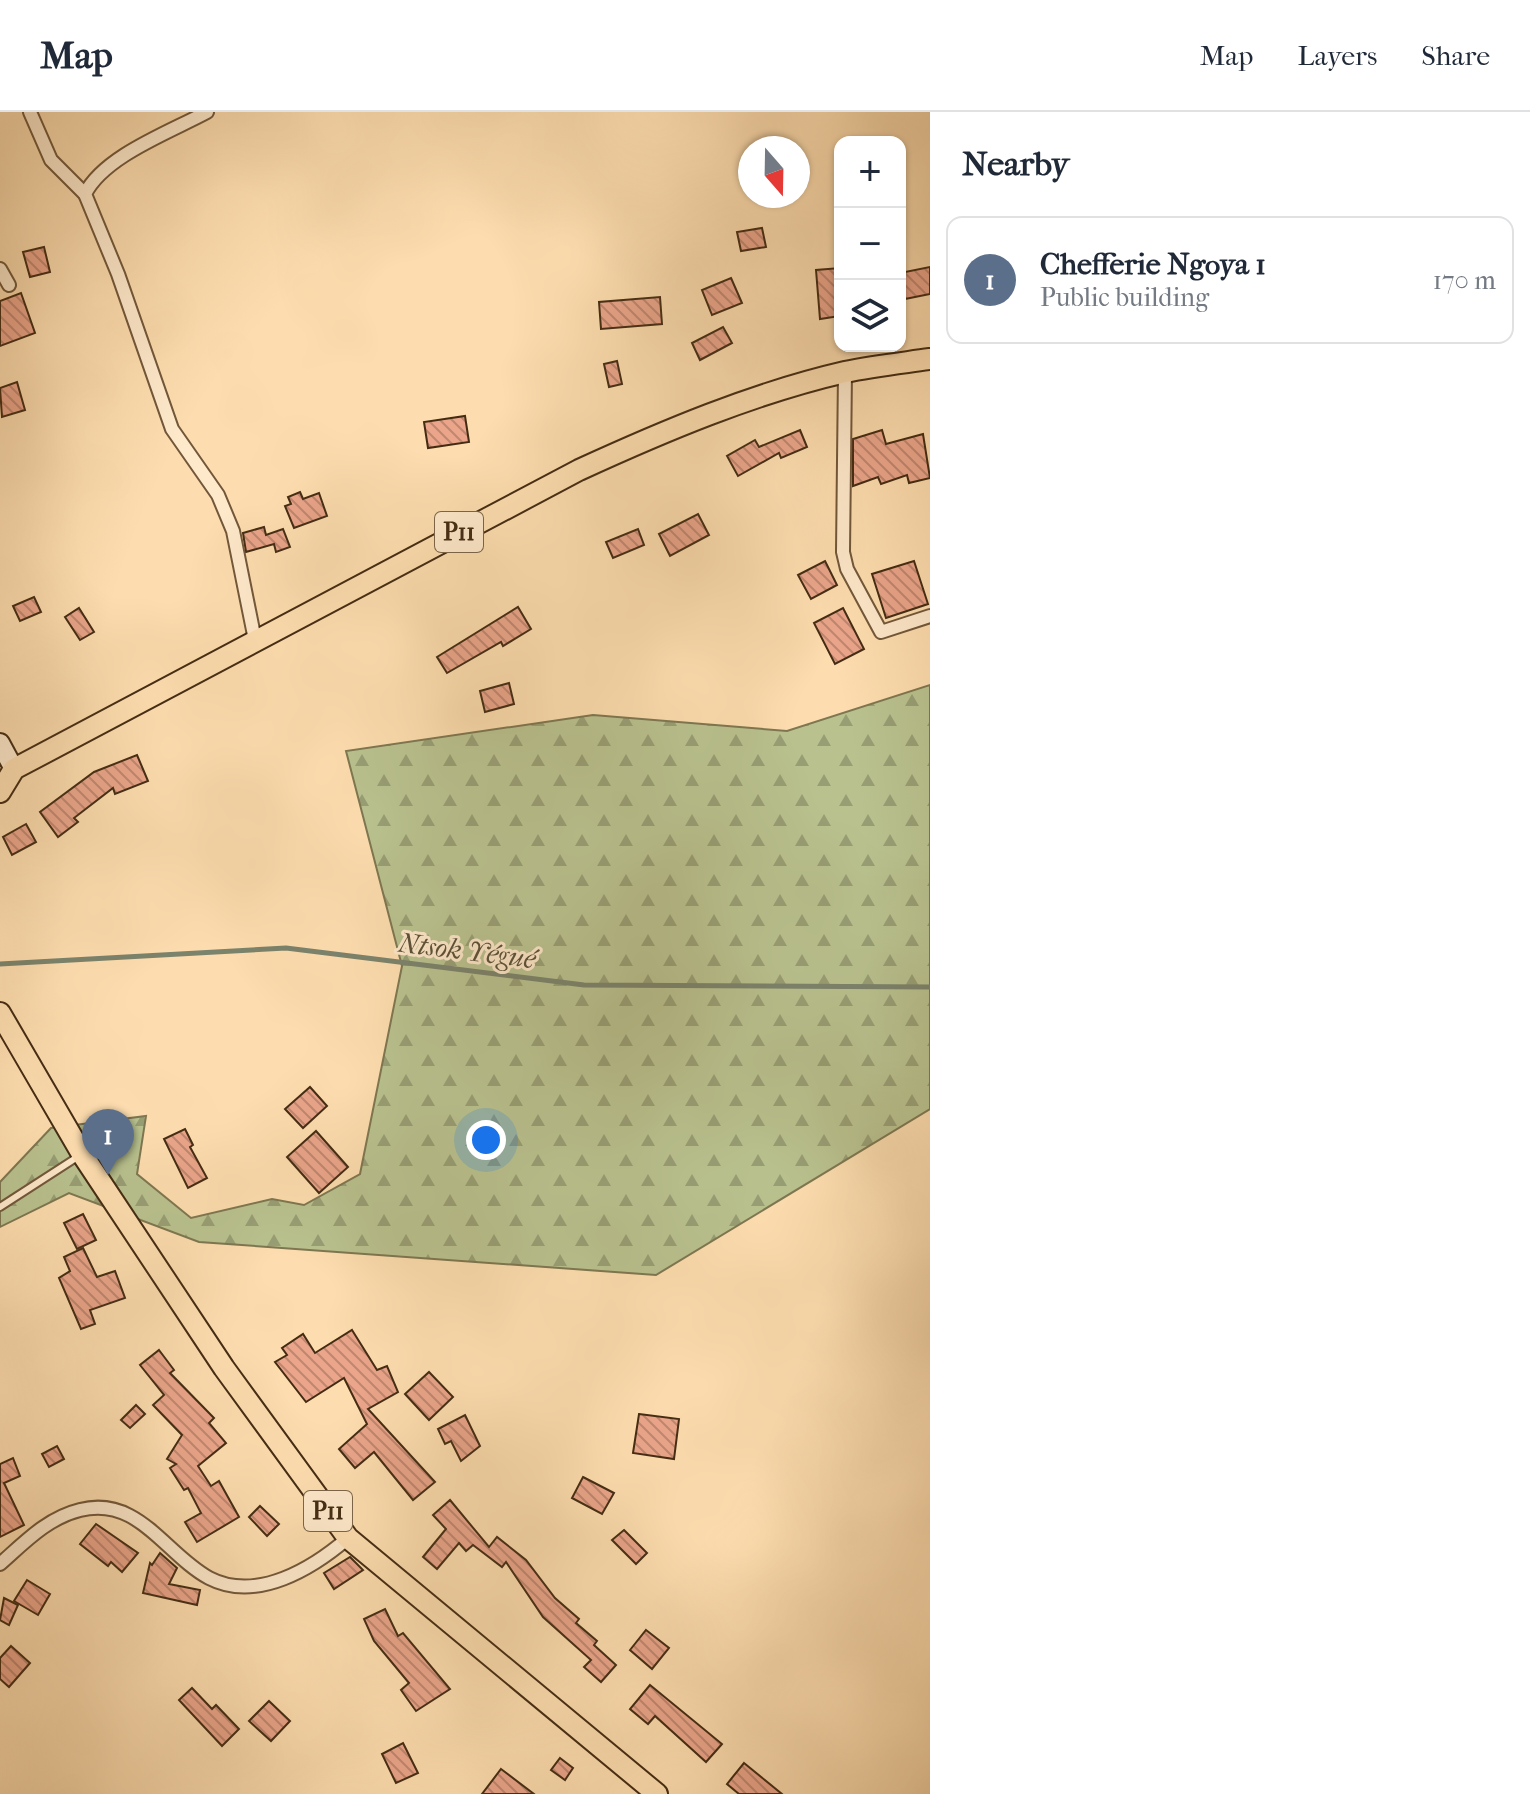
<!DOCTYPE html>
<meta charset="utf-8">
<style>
:root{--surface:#fff;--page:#f6f6f7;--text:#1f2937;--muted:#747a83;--line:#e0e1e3;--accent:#8f2418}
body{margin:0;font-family:"IM FELL French Canon",serif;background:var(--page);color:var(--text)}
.controls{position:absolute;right:24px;top:24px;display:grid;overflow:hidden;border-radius:16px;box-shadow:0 2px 6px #0004}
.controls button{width:72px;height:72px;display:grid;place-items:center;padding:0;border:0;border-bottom:2px solid var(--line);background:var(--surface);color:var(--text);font:40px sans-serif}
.compass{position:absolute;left:738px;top:24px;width:72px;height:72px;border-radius:50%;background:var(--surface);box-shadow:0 2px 6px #0004;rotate:160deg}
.you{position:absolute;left:486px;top:1028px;width:28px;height:28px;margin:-20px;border:6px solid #fff;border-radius:50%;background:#1a73e8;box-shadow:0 0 0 12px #1a73e833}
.badge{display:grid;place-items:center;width:52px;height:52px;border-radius:50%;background:var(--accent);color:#fff;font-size:26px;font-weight:700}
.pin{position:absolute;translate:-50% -66px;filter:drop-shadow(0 2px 4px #0008)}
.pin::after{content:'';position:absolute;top:42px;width:28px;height:24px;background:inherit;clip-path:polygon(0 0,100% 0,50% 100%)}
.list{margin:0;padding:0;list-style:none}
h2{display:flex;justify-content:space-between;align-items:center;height:104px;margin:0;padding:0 32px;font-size:34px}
h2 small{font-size:26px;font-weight:400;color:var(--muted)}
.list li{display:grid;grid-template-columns:52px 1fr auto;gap:24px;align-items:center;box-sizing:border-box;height:128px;margin:0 16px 16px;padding:0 16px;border:2px solid var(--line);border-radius:16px}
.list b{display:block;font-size:30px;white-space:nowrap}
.list p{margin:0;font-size:26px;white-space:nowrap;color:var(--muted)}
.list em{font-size:26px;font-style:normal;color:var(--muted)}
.icon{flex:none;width:44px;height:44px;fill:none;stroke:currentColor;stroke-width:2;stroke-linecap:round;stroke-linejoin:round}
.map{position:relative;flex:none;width:930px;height:1682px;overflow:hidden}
header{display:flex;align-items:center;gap:48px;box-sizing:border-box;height:112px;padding:0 40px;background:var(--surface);border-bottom:2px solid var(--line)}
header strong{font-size:38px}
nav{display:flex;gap:44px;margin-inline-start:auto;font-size:28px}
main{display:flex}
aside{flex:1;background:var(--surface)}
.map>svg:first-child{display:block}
</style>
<header>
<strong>Map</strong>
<nav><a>Map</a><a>Layers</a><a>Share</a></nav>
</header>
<main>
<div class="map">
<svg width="930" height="1682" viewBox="0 0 930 1682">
<defs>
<pattern id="forest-firs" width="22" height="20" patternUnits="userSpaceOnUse" patternTransform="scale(2)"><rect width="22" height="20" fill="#b9c28f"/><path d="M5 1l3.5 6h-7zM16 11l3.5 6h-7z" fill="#989e74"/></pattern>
<pattern id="building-back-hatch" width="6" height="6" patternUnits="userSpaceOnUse" patternTransform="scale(2)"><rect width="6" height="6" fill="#eaa58a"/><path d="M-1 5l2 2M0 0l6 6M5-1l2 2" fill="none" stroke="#bf8770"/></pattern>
</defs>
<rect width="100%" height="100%" fill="#fdddaf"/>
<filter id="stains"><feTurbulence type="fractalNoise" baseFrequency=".0025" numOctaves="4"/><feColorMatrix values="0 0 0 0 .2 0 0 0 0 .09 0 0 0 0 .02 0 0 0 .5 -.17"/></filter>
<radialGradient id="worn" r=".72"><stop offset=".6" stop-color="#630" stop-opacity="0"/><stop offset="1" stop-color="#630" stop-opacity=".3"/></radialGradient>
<!-- forest -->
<path fill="url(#forest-firs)" stroke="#7e7751" stroke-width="2" d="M930,573V997L656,1163L199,1130L69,1081L0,1115V1070L51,1016L146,1004L137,1062L191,1106L272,1087L304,1093L360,1062L402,854L346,639L593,603L787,619Z"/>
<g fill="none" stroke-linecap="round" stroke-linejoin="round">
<!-- stream -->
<path stroke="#7b836c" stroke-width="5" d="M0,852L286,836L584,873L930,875"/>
</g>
<!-- building -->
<g fill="url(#building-back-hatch)" stroke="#442c13" stroke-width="2">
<path d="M762,116L766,135L741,139L737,120Z"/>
<path d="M44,135L50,160L30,165L23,140Z"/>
<path d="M930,155V182L900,188V161Z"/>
<path d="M840,156V204L820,207L816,158Z"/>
<path d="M731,166L742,191L712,203L702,178Z"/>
<path d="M21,181L35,221L0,234V189Z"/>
<path d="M660,185L662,212L601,217L599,190Z"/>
<path d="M723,215L732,231L700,248L692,231Z"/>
<path d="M617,249L622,272L609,275L604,252Z"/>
<path d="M17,270L25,298L2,305L0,276Z"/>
<path d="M465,304L469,330L428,336L424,310Z"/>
<path d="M800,318L807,335L781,346L779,341L738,364L727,344L755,328L759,335Z"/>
<path d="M882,318L886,332L923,322L930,366L909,371L907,363L881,372L878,365L853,374V327Z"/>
<path d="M300,380L303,387L319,381L327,404L294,416L285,394L291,392L288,385Z"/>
<path d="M698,402L709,423L670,444L659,422Z"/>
<path d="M264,415L266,423L283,417L290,435L276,440L274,432L246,440L243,421Z"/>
<path d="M638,417L644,433L613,446L606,430Z"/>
<path d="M825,449L837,473L811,487L798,463Z"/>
<path d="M914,449L928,492L886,506L872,462Z"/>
<path d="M34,485L41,500L20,509L13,494Z"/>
<path d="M518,495L531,517L503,534L501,530L447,561L437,545Z"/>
<path d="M79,496L94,520L80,528L65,505Z"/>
<path d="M843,496L864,537L835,552L814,511Z"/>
<path d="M509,571L514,592L485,600L480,579Z"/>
<path d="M137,643L148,669L115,682L113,676L74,706L78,710L58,725L40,700L94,660Z"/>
<path d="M26,712L36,730L12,743L3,725Z"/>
<path d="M310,975L327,994L303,1016L285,997Z"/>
<path d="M185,1017L193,1033L190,1035L207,1066L188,1076L164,1027Z"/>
<path d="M316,1019L348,1055L319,1081L287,1045Z"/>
<path d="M83,1102L96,1128L77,1137L64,1111Z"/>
<path d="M83,1136L97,1165L115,1159L125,1186L90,1198L95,1212L81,1217L59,1166L70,1159L64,1145Z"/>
<path d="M352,1218L377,1258L387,1254L398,1280L368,1297L435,1370L413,1388L374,1340L355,1356L339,1337L367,1312L344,1266L306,1290L275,1250L287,1243L282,1236L303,1222L315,1241Z"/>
<path d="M159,1238L174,1258L170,1261L214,1306L209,1311L226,1331L198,1354L211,1374L219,1369L239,1405L197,1430L185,1410L201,1401L188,1376L184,1378L170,1356L176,1352L167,1347L182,1323L153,1293L164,1283L140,1253Z"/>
<path d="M429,1260L453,1285L429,1308L405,1282Z"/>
<path d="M136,1293L145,1302L130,1316L121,1308Z"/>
<path d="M639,1302L679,1307L674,1347L633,1341Z"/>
<path d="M465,1303L480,1334L461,1349L451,1329L445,1332L438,1317Z"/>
<path d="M57,1334L64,1347L49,1355L42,1342Z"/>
<path d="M13,1346L20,1364L4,1371L24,1413L0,1425V1352Z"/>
<path d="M583,1365L614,1381L602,1402L572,1386Z"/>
<path d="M450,1388L489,1435L497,1425L526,1448L555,1486L579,1507L576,1511L597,1529L594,1533L616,1553L601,1570L584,1555L591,1548L543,1505L506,1450L502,1455L473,1433L466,1439L459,1431L437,1457L423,1445L446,1417L433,1403Z"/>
<path d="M260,1394L279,1412L267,1424L249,1405Z"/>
<path d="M96,1412L138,1441L122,1460L111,1450L108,1454L80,1432Z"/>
<path d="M624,1418L647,1441L636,1452L612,1428Z"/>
<path d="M160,1441L177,1456L169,1472L200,1478L197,1493L143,1481L150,1451L152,1453Z"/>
<path d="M350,1445L363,1458L334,1477L324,1461Z"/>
<path d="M27,1468L50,1482L38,1503L14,1489Z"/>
<path d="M4,1486L18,1493L9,1513L0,1508Z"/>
<path d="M385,1497L398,1524L403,1521L450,1577L416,1599L401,1578L409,1571L374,1529L364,1507Z"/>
<path d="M646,1518L669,1536L652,1557L630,1538Z"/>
<path d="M11,1534L30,1551L9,1575L0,1567V1546Z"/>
<path d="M650,1573L722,1632L706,1650L655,1604L648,1612L630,1597Z"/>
<path d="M192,1576L212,1597L216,1593L239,1617L222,1634L179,1588Z"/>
<path d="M269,1589L290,1609L271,1629L249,1609Z"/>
<path d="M403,1631L418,1661L396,1671L382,1642Z"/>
<path d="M560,1646L573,1656L565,1668L551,1658Z"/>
<path d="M744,1651L782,1682H739L727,1672Z"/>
<path d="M501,1657L534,1682H482Z"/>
</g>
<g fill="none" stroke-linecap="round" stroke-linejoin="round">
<defs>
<path id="lane" d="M0,1095L79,1044"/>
<g id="street">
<path d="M30,0L51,48L85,82"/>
<path d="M207,0C170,20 104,44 85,82L118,162L172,317L218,383L233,419L255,528"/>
<path d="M0,157L9,173"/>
<path d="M845,260L843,440L847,457L881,520L930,504"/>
<path d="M0,1452C24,1431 47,1406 80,1398C138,1383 165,1442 209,1466C257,1491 313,1456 348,1426"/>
</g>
<path id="secondary" d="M0,631L14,657"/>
<g id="primary">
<path d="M0,680L14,657L579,358C664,319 754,281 845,260C873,254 902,251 930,247"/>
<path d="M0,901L82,1042L224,1256L348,1426L657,1682"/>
</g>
</defs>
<!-- lane casing -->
<use href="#lane" stroke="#72583a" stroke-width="10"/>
<!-- street casing -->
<use href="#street" stroke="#72583a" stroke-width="16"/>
<!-- secondary casing -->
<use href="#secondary" stroke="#442c13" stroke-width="22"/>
<!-- primary casing -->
<use href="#primary" stroke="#442c13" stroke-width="24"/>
<!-- lane -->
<use href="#lane" stroke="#fee9cb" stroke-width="6"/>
<!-- street -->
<use href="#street" stroke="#fee9cb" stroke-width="12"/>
<!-- secondary -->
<use href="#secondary" stroke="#fee9cb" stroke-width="18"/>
<!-- primary -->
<use href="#primary" stroke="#fdddaf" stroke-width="20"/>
</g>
<g text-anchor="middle" stroke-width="6" stroke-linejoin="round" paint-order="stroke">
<!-- shield labels -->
<g fill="#fee9cb" stroke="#7c654a" stroke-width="2">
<rect x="435" y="400" width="48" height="40" rx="6"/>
<rect x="304" y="1379" width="48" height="40" rx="6"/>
</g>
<g font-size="24" font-weight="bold" fill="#442c13">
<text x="459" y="428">P11</text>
<text x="328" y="1407">P11</text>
</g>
<!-- water labels -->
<g font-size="28" font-style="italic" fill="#5b5038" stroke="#fee9cb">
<text transform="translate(467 838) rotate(7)" y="10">Ntsok Yégué</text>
</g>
</g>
<rect width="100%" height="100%" filter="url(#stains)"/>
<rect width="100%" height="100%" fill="url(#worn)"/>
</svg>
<div class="controls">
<button>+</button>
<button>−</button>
<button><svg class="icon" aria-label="layers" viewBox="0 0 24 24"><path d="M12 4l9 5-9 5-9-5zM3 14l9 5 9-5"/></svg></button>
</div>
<svg class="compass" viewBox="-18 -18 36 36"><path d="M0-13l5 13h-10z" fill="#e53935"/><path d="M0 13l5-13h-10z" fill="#747a83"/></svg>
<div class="you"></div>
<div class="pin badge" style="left:108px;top:1063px;background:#5c6f8a">1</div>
</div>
<aside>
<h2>Nearby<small></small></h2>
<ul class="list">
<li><span class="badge" style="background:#5c6f8a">1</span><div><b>Chefferie Ngoya 1</b><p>Public building</p></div><em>170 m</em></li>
</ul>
</aside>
</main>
